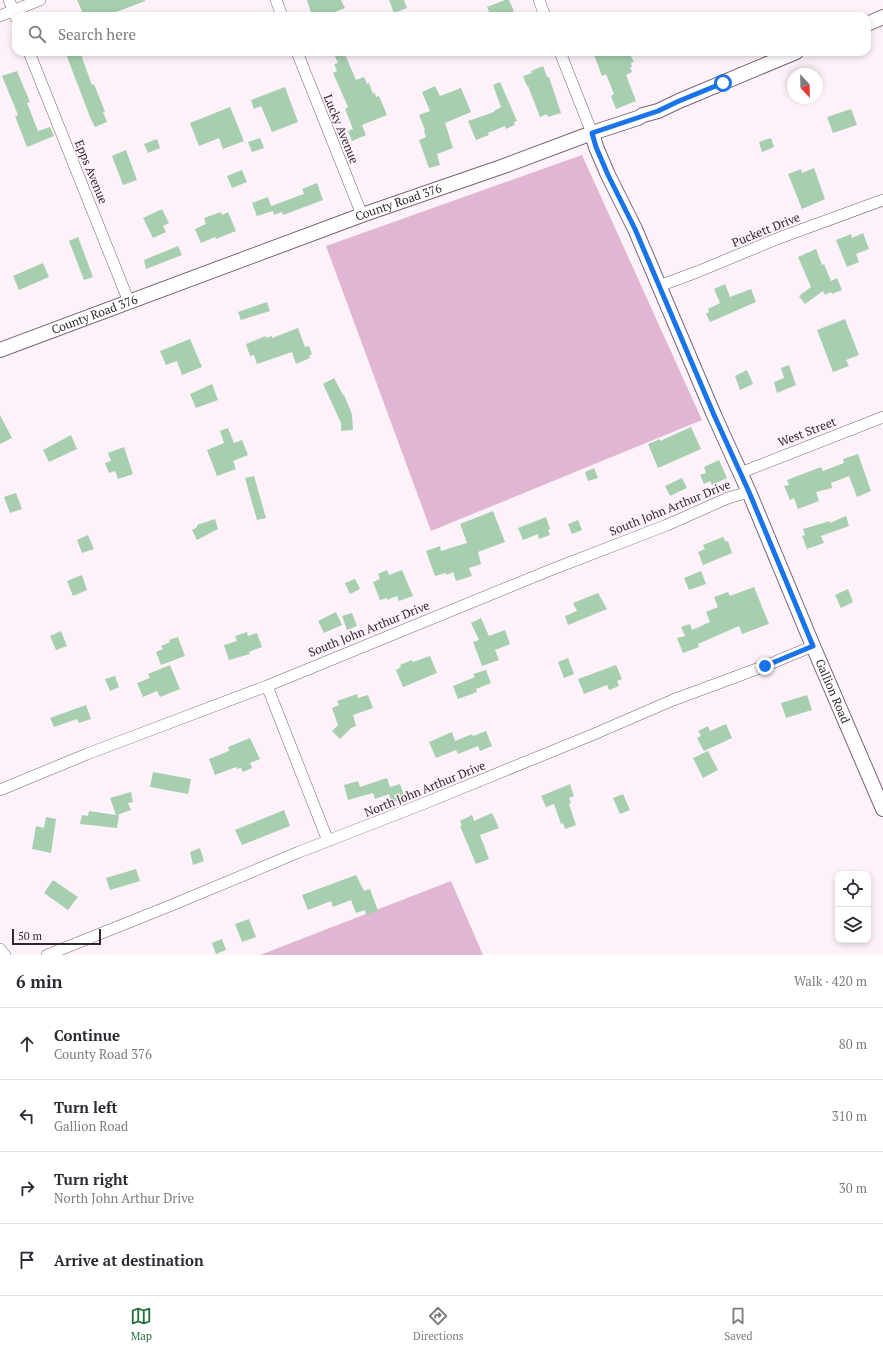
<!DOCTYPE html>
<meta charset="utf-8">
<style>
:root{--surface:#fff;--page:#f7f7f7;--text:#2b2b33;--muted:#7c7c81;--line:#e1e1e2;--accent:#236e3d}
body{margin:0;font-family:"PT Serif",serif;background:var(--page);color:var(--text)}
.controls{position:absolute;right:12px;bottom:12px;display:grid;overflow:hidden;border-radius:8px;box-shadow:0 2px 6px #0003}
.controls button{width:36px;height:36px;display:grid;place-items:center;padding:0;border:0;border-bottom:1px solid var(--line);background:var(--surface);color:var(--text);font:20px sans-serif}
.compass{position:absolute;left:787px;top:68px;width:36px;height:36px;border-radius:50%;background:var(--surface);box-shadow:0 2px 6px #0003;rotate:158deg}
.scale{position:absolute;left:12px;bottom:10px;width:89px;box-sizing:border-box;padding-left:4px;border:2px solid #31272d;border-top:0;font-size:11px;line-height:14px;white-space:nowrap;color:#31272d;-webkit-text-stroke:3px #fdf2f9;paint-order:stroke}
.stop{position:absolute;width:12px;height:12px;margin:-9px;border:3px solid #1a73e8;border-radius:50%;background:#fff}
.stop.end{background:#1a73e8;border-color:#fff;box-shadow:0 1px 4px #0008}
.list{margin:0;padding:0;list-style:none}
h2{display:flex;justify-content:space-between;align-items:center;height:52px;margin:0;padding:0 16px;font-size:17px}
h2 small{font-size:13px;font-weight:400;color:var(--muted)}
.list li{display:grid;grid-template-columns:26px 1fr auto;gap:12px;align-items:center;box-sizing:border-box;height:72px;padding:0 16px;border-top:1px solid var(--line)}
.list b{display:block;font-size:15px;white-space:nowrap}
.list p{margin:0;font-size:13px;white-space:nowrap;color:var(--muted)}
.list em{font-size:13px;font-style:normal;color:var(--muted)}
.icon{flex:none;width:22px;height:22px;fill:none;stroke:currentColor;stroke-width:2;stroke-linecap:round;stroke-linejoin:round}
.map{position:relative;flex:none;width:883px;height:955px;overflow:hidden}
.search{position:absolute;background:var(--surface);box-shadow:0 2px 6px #0003;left:12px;right:12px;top:12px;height:44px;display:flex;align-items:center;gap:10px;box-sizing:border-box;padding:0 14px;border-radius:12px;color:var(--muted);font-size:15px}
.sheet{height:340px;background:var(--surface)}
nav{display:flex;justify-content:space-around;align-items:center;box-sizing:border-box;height:56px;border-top:1px solid var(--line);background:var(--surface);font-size:11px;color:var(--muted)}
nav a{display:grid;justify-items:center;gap:2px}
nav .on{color:var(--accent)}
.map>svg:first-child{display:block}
</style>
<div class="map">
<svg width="883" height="955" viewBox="0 0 883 955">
<rect width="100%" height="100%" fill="#fdf2f9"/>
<!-- forest -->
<g fill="#e1b6d2">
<path d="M582,155L702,420L431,531L326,246Z"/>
<path d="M451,881L483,955H260Z"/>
</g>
<!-- building -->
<g fill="#a7ceaf">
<path d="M77,0H145V1L106,16H84Z"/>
<path d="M307,0H341L345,8L325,16H312Z"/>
<path d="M389,0H404L407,8L394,13Z"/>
<path d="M505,0H509L514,11L503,16H491L487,7Z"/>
<path d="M72,52H80L92,85L94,84L105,112H103L107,122L95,127L90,117L66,54Z"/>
<path d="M333,52H344L356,80L364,77L367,84L369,83L373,94L375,93L376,97L379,96L387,115L362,125L366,135L352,141L348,131L353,129L345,109L348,107L333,73L337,71L334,64L338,63Z"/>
<path d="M593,52H629L634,62L631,63L632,67H630L632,72L626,75L636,101L616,109L611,96L614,94L606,74L602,76Z"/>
<path d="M543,66L547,77H549L561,113L548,117L547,114L540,117L528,86H527L523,76L532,73L531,71Z"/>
<path d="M17,71L30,102L27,103L38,131L50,127L54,136L27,147L15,116L18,115L2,76Z"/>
<path d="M500,82L517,121L514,122L515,125L506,129L505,126L488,133L489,135L476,140L468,121L494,112V111L501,107L493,85Z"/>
<path d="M435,86L440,96L461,88L471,112L445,123L453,148L437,154L440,165L429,168L419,140L426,137L424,131L425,130L419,115L430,111L422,92Z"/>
<path d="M285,87L298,122L272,132L261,106L254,109L251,100Z"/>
<path d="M230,107L244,141L223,149L219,138L199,146L190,123Z"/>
<path d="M851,109L857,125L833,133L827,117Z"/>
<path d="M260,138L264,148L252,152L248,142Z"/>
<path d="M771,138L774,147L762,152L759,142Z"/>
<path d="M157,139L160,148L148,153L144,144Z"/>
<path d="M126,150L137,180L123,185L112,156Z"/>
<path d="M814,168L825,199L802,209L788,174L801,169L802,173Z"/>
<path d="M242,170L247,182L232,188L227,176Z"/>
<path d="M317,183L323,200L283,215L282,212L274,215L273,211L257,216L252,203L268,197L271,206L304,194L302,189Z"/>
<path d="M162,209L169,223L163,226L166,232L153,238L143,218Z"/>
<path d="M221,212L222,215L228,212L236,231L216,239L215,237L201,243L195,229L206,224L204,218Z"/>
<path d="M863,233L869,249L856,254L859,262L847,267L836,240L851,234L852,238Z"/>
<path d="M78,237L93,277L84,280L69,241Z"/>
<path d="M178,246L182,255L146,269L144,260Z"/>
<path d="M816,249L822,265L824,264L831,281L837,278L842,290L832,294L831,292L825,295L823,291L805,304L799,296L811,287L798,257Z"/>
<path d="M43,263L49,277L19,290L13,276Z"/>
<path d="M725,284L730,297L751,289L756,302L710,322L706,314L709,312L708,309L720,303L714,289Z"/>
<path d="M267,302L270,311L241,320L238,312Z"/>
<path d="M845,319L859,355L846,360L849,366L833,372L817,330Z"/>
<path d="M298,328L305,347L309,346L312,354L309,356L310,358L296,364L292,352L257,364L254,355L250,356L246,344L266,336V338L272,336V338Z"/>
<path d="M190,339L202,367L182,375L177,361L166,365L160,351Z"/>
<path d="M789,365L796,385L777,393L774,382L784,378L781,368Z"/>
<path d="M747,370L753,384L740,390L735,376Z"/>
<path d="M334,378L343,395H344L352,414L353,430L341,431V423L323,384Z"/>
<path d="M212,384L218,400L196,408L190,394Z"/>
<path d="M0,415L12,438L0,444Z"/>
<path d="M691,427L701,449L658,468L648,444L660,439V441Z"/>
<path d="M228,428L234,443L242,440L248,455L233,461L236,469L217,476L207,450L224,443L220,431Z"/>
<path d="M71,435L77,449L49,462L43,450Z"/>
<path d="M124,447L133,474L118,479L115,471L109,473L105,463L111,461L108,453Z"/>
<path d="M858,454L871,491L857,497L849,476L831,483L832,488L816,492L819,501L798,509L794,498L790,500L784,486L789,485L787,480L821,467L823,471L844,463L843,459Z"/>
<path d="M719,460L727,478L712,485L710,481L704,484L700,475L706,473L704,467Z"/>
<path d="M594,468L598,478L588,481L585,472Z"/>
<path d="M254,476L266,518L257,520L245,478Z"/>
<path d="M682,478L687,488L670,496L665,486Z"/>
<path d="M16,493L22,509L10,513L4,497Z"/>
<path d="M493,511L505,542L478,552L481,564L469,568L472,576L456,581L453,572L447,575L446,573L435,576L426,551L440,546L441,551L467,543L460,524Z"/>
<path d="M846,516L849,526L821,536L824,543L807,549L802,536L805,535L803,529L830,521V523Z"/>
<path d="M546,517L550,529L548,530L550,535L539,539L538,534L523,540L518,528Z"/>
<path d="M215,519L218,529L197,540L192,530L197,527V525Z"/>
<path d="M578,520L582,530L572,534L568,524Z"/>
<path d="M88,535L94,549L82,553L77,540Z"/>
<path d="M723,537L726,542L728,541L732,553L703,565L698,552L705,549L703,545Z"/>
<path d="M387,570L389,575L402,570L413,596L399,601L397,596L387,600V598L380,600L373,582L380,579L378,574Z"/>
<path d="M701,571L706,584L689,590L684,578Z"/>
<path d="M82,575L87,590L73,596L67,581Z"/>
<path d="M355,579L360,589L350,594L345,583Z"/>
<path d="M754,587L769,624L742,634L739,626L698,644L699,647L683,653L677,638L685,636L681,627L690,624L692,630L710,622L706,612L718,607L714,597L728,592L730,596Z"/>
<path d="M848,589L853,602L841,608L835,595Z"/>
<path d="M598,593L607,609L568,625L565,616L577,611L573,603Z"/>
<path d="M336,612L342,625L324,633L318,621Z"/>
<path d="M352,613L357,626L347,630L342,616Z"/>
<path d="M481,618L489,636L505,630L510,644L495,650L499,660L482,666L473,642L479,640L471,623Z"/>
<path d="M61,631L67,646L56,650L50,636Z"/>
<path d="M247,632L248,636L257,633L262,647L249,652L250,654L229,660L224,645L237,641L235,636Z"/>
<path d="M178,637L185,656L161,665L156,652L163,649L161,646L170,642L169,640Z"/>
<path d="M430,656L437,673L403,687L396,670L401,667L400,665L412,660L413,662Z"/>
<path d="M568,658L574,674L564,678L558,662Z"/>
<path d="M170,665L180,689L160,697L157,691L143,697L137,683L150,678L148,674Z"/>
<path d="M616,665L622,679L617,681L619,686L609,690L607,685L584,694L578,679Z"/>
<path d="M486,670L491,683L476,689L477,692L458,699L453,686L475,677L473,674Z"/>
<path d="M115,676L119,687L110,691L105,679Z"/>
<path d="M357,694L358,698L368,695L373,708L353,715L356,726L351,728L340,739L332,731L338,725L332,708L339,705L337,701Z"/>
<path d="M807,695L812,710L786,718L781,703Z"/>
<path d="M86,705L91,719L79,723L77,719L54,727L50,718Z"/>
<path d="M726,724L732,738L704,751L697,738L701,736L698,731L708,726L710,731Z"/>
<path d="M486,731L492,746L480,751L478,746L458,754L456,750L436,758L429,742L452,732L455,741L472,734L473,736Z"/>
<path d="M250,738L260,759L250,763L252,768L243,772L241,768L237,769L236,767L215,775L209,759L229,751L228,747Z"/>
<path d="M708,751L718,770L703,778L693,758Z"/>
<path d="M153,772L191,779L188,794L150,787Z"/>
<path d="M387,778L390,787L400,784L405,798L392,802L389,794L375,799L373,793L348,800L344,785L358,781L360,787Z"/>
<path d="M570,784L574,796L569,798L571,803L569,804L576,825L565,829L563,823L561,824L554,804L546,807L541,796Z"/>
<path d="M131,792L133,802L128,803L131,810L117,815H119L117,828L80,824L82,815L88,816L89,811L116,815L110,798Z"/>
<path d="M623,794L630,810L620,814L613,798Z"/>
<path d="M284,810L290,826L242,845L235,830Z"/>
<path d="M492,813L499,828L480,835L489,859L476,864L460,826H462L460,821L472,815L474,821Z"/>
<path d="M46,817L56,819L51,853L32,849L36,826L44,828Z"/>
<path d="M200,848L204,861L193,865L190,852Z"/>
<path d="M136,869L140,881L110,890L106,878Z"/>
<path d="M356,875L364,891L370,889L378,911L366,915L365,910L356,913L351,900L333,907L331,901L308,910L302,895Z"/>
<path d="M53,880L78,897L68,910L44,893Z"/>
<path d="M249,919L256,937L242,942L235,924Z"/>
<path d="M222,939L226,950L216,954L212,943Z"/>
</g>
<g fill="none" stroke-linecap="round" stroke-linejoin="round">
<defs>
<g id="minor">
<path d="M9,0L16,18"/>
<path d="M276,0L282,16"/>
<path d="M539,0L545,16"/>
<path d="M0,16L40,0"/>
<path d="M29,52L129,302"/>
<path d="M297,52L362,215"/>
<path d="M560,52L592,133"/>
<path d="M659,286L697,272L779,238L883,200"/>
<path d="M740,473L883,417"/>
<path d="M267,686L328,841"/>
<path d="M0,790L87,754L267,686L548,571L667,525L728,498L749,492"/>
<path d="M0,949L5,955"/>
<path d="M47,955L172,905L299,852L420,805L592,735L673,700L765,666L813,646"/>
</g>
<g id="tertiary">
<path d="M867,24L883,17"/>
<path id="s1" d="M592,133L596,147L608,175L635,229L714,415L749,492L813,646L883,809"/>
<path id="s2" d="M0,350L362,215L504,166L592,133L638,118L643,115L658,111L679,101L796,52"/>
</g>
</defs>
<!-- minor casing -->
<use href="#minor" stroke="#7b6372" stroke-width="12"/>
<!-- tertiary casing -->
<use href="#tertiary" stroke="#7b6372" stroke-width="16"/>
<!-- minor -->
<use href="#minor" stroke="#fff" stroke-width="11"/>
<!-- tertiary -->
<use href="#tertiary" stroke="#fff" stroke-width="14"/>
</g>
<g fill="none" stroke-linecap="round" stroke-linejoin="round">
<!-- route -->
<path stroke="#1a73e8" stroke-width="5" d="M723,83L679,101L658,111L592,133L596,147L608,175L635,229L714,415L749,492L813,646L765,666"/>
</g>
<g text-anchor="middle" stroke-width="3" stroke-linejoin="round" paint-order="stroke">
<!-- street labels -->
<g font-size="12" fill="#31272d" stroke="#fdf2f9">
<text transform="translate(341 129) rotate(68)" y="4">Lucky Avenue</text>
<text transform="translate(91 172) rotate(68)" y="4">Epps Avenue</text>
<text dy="4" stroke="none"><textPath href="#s2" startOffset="425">County Road 376</textPath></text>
<text transform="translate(766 230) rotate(-22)" y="4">Puckett Drive</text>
<text dy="4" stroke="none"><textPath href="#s2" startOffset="101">County Road 376</textPath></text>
<text transform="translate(807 432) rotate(-21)" y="4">West Street</text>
<text transform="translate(670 508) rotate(-22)" y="4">South John Arthur Drive</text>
<text transform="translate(369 629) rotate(-22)" y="4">South John Arthur Drive</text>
<text dy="4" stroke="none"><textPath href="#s1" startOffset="608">Gallion Road</textPath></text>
<text transform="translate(425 789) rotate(-22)" y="4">North John Arthur Drive</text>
</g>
</g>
</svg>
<div class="controls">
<button><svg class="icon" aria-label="locate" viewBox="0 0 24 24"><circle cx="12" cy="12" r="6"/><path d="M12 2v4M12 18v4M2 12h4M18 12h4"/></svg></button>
<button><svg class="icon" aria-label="layers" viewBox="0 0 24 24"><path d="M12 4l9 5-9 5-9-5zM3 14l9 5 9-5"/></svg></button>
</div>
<svg class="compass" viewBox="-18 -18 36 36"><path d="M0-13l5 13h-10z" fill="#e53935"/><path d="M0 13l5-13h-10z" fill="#7c7c81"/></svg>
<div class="scale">50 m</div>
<div class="stop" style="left:723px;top:83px"></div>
<div class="stop end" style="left:765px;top:666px"></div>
<div class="search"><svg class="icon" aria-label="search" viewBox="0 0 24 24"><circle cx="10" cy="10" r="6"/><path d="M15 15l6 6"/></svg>Search here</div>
</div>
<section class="sheet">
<h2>6 min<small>Walk · 420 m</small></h2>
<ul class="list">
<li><svg class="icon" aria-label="ahead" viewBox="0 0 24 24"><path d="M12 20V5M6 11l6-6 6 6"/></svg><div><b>Continue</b><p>County Road 376</p></div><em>80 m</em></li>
<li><svg class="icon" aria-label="left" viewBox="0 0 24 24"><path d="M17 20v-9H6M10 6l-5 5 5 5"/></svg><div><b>Turn left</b><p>Gallion Road</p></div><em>310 m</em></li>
<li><svg class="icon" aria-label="right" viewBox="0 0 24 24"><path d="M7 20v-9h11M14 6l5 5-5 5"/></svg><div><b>Turn right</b><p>North John Arthur Drive</p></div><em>30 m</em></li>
<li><svg class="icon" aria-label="arrive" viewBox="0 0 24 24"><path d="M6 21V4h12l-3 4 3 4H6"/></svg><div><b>Arrive at destination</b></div></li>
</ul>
</section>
<nav>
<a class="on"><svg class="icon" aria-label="map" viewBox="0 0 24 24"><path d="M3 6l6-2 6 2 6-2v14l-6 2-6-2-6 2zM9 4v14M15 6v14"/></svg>Map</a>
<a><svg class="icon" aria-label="directions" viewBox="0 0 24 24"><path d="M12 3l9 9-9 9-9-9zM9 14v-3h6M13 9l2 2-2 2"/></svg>Directions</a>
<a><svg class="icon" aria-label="saved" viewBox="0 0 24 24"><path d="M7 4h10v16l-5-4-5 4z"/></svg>Saved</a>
</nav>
